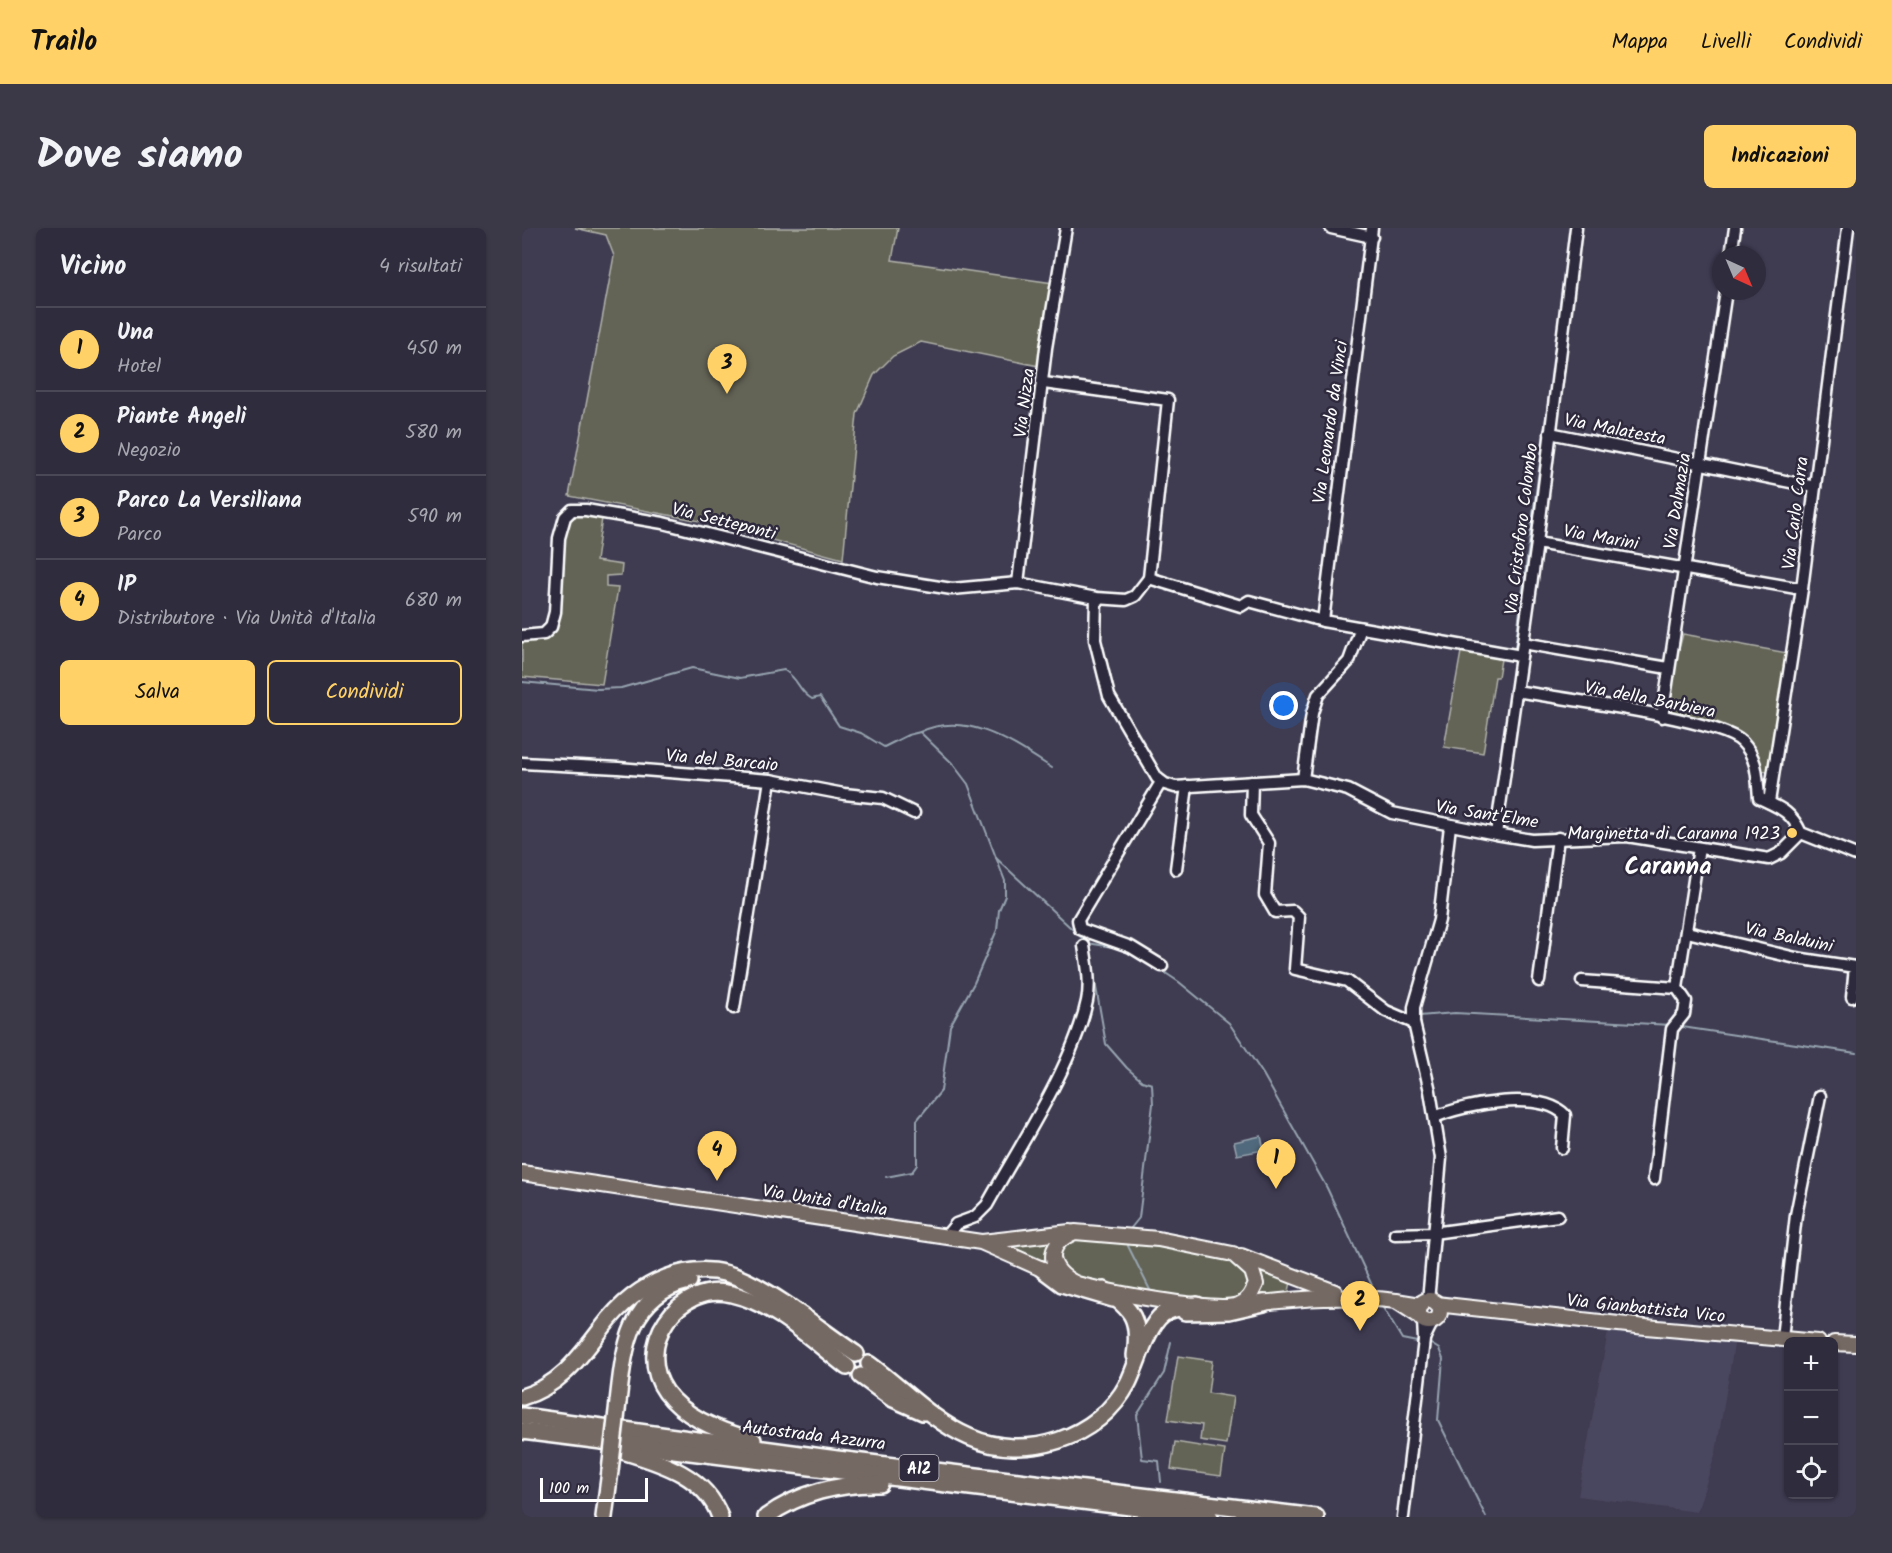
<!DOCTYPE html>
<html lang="it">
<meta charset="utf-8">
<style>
:root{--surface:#2f2c3d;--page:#3b3848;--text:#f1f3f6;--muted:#a7a7b0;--line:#4a4857;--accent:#ffd166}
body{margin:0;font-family:Kalam,sans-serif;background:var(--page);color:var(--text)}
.controls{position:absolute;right:18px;bottom:18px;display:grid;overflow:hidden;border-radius:9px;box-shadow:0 2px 4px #0004}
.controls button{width:54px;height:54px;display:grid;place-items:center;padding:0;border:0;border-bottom:2px solid var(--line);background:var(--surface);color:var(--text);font:30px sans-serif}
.compass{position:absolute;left:1190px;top:18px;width:54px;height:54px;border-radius:50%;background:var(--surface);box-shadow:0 2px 4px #0004;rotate:136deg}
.scale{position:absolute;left:18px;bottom:15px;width:108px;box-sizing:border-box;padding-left:6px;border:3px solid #fff;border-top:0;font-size:16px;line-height:21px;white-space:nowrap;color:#fff;-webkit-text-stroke:4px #2f2a3d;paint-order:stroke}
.you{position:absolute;left:762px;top:478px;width:21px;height:21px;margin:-15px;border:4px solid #fff;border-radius:50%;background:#1a73e8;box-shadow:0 0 0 9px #1a73e833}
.badge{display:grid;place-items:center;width:39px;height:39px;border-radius:50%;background:var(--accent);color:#111;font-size:20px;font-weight:700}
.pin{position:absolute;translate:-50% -50px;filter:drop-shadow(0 2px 3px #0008)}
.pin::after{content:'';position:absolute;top:32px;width:21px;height:18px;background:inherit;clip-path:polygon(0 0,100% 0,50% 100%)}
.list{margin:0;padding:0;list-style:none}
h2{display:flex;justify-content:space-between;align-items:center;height:78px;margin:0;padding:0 24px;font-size:26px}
h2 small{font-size:20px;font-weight:400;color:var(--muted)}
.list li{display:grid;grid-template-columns:39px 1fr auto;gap:18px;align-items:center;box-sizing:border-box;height:84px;padding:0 24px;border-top:2px solid var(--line)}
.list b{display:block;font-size:22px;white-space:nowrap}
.list p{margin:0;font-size:20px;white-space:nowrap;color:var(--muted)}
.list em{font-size:20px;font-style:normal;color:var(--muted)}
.actions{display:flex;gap:12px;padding:18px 24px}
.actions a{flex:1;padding:14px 0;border:2px solid var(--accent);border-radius:9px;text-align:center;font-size:21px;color:var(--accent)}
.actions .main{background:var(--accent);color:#111}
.icon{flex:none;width:33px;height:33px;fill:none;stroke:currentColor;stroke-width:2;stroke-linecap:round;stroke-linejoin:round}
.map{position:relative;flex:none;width:1334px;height:1289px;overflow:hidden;border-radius:9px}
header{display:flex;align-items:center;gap:36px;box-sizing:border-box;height:84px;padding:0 30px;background:var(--accent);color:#111}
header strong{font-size:28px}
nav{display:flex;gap:33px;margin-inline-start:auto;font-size:21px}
.intro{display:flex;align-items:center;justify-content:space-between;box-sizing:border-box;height:144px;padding:0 36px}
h1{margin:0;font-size:42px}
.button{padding:15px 27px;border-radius:9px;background:var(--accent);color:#111;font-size:21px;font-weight:700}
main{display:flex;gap:36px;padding:0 36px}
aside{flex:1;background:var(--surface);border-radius:9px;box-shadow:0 2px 4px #0004}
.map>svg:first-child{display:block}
</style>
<header>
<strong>Trailo</strong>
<nav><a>Mappa</a><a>Livelli</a><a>Condividi</a></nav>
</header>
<div class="intro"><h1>Dove siamo</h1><a class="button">Indicazioni</a></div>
<main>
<aside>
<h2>Vicino<small>4 risultati</small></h2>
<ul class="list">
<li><span class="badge">1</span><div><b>Una</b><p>Hotel</p></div><em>450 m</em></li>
<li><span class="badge">2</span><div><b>Piante Angeli</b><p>Negozio</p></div><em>580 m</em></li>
<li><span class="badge">3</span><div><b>Parco La Versiliana</b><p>Parco</p></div><em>590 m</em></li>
<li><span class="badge">4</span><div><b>IP</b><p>Distributore · Via Unità d'Italia</p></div><em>680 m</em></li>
</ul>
<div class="actions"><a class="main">Salva</a><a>Condividi</a></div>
</aside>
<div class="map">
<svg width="1334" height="1289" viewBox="0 0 1334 1289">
<rect width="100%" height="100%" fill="#3f3b51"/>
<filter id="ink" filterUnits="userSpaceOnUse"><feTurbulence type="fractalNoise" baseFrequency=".0167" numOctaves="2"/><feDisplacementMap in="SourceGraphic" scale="12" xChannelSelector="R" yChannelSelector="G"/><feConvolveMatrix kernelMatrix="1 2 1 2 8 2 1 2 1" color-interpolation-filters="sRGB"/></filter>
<g filter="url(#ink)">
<!-- built -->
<path fill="#4a475f" d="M1087,1098L1213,1111L1194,1224L1175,1284L1056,1268Z"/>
<!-- green -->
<g fill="#636456" stroke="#b1b2aa" stroke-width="1.5">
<path d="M53,0H376L370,32L531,55L517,138L399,114L371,128L352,147L335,186L321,331L183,294L47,268L92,28L84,7Z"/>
<path d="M58,286L80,290L74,333L100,337L99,347L84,348V359L96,360L80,456L0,449V414L26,409L32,402L41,302L44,294Z"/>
<path d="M1161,406L1265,425L1247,544L1239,543C1228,494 1191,493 1148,483L1153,436Z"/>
<path d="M939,424L979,431L976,449H973L961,525L922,519Z"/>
<path d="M536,1008L530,1042L477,1016Z"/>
<path d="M550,1009L602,1011L708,1030L726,1043L730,1055L721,1071L688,1074L557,1052L540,1040L535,1020Z"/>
<path d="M727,1036L769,1054L766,1068L729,1070Z"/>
<path d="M656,1128L690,1133L686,1165L711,1169L704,1216L678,1212L680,1197L646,1192Z"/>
<path d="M653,1214L703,1222L699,1248L649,1241Z"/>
</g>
<!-- water -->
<path fill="#51697b" stroke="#97a5b0" stroke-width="1.5" d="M739,908L742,922L715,927L712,914Z"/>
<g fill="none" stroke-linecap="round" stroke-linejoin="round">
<!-- stream -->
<g stroke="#97a5b0" stroke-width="2">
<path d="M993,420L1034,116"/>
<path d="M0,454L76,461L99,460L170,440L218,450L262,442C278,452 275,462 290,471L298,469L317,498L339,505L362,519L386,507L398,504L430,535L446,556L483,653V668L477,682L475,702L452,755L428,798L419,863L395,892V937L390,944L364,949"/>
<path d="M398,504C445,482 491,515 530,540"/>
<path d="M474,630L564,714"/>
<path d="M565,715L597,720"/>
<path d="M568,725L584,816L605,840L620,853L630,856L631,876L617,990L609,1000"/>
<path d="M639,742L657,754L707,795L741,846L805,960L853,1064"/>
<path d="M897,788L933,785L1149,797"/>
<path d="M1160,799L1334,825"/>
<path d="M606,1018L628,1062"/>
<path d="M860,1078L880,1111L895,1114"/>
<path d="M909,1116L917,1121L921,1131L916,1192L964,1289"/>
<path d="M639,1254L637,1233L620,1231L615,1187L642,1145L649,1114"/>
</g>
<defs>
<g id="minor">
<path d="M809,0L850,9"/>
<path d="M1209,27L1213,0"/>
<path d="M522,155L646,172L627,350"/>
<path d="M1028,205L1293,259"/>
<path d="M1015,315L1280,361"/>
<path d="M496,355L524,120L544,0"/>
<path d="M574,370L573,412L587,468L635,550L643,556L653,559L781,551L826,562L870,585L974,606L1010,612L1105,608L1247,631L1259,625L1279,605"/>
<path d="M801,393L850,0"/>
<path d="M0,408L22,406L29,399L33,384L37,310L43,289L50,282H64L141,295L355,349L430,361L496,355L574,370L604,372L613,368L627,350L719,378L727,373L801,393L999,428"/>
<path d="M1001,415L1146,440"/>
<path d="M994,463C1035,470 1198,491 1220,514C1236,530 1235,549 1237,570C1258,580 1269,583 1279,605L1334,627"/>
<path d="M1140,489L1204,63"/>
<path d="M0,535L96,540L248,552L322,566L361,570L392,585"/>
<path d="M781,551L790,485L796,467L827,433L839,400"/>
<path d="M639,554L556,692L558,701L609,719L640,738"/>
<path d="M730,554L729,587L747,615L743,667L753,684L771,683L777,689L773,741L825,753L864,783L892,795"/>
<path d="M1247,574L1280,361L1326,0"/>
<path d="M974,606L1015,315L1054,0"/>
<path d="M654,641L665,558"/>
<path d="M1165,704L1274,730L1333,739L1330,769"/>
<path d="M1017,753L1036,610"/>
<path d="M1060,753L1155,760"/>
<path d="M212,780L248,552"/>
<path d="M913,889C943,876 1018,862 1043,887L1040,920"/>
<path d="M1132,951L1150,801L1162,786L1164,773L1155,760L1177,620"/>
<path d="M873,1006L911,1005L1036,988"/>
<path d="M424,1008L434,996L453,989L465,977C498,917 551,838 565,773C569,755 565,736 562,718"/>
<path d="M906,1073L919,930L908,863L892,795V779L917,692L928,598"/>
<path d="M903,1109L911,1093"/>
<path d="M1260,1110L1274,987L1298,868"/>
<path d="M881,1289L902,1112L901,1092"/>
</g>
<g id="major">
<path d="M0,945L459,1014L529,1045"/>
<path d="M553,1004L636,1011L711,1026L730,1043L734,1056C730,1065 726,1074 716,1077C693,1085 582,1063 555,1056C526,1043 521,1017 553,1004Z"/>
<path d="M460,1014L548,1004"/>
<path d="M719,1028L813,1064"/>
<circle cx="907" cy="1083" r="11"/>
<path d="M731,1076C780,1070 825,1067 874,1073"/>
<path d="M914,1076L1124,1099L1296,1114"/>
<path d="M897,1088L874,1073L899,1077"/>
<path d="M1312,1115L1334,1116"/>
</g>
<g id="highway">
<path d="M520,1041L540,1056L591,1071"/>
<path d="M582,1062C612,1082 618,1092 613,1128"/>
<path d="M663,1084L707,1083L742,1075"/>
<path d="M347,1136C380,1160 410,1193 447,1209C503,1234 577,1211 606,1155C615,1137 625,1098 641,1086C650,1079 664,1079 675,1077"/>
<path d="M339,1148L369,1170L401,1184"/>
<path d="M0,1169C38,1158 58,1129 81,1099C113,1056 170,1026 224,1053C263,1072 298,1102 334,1126"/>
<path d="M96,1174C102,1122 106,1067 167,1053"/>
<path d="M0,1188L315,1231L794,1289"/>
<path d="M0,1203L688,1289"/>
<path d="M231,1212C199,1204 164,1191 144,1164C111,1118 156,1053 210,1066C254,1076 290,1112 325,1139"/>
<path d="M97,1222C136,1234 183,1246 198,1289"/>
<path d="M82,1289L88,1243"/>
<path d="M244,1289C276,1265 318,1255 358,1256"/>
</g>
</defs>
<!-- minor casing -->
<use href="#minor" stroke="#fff" stroke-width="15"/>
<!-- major casing -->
<use href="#major" stroke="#fff" stroke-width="18"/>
<!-- highway casing -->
<use href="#highway" stroke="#fff" stroke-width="20"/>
<!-- minor -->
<use href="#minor" stroke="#2f2a3d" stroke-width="10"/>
<!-- major -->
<use href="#major" stroke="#756964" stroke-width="14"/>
<!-- highway -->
<use href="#highway" stroke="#756964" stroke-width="15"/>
<defs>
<path id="highway-bridge" d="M88,1243L96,1174"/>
</defs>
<!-- highway-bridge casing -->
<use href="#highway-bridge" stroke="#fff" stroke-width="20" stroke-linecap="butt"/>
<!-- highway-bridge -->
<use href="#highway-bridge" stroke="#756964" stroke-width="15"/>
</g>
</g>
<!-- markers -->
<circle fill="#ffd166" stroke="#2f2a3d" stroke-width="2" cx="1270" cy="605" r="6"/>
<g text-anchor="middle" stroke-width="5" stroke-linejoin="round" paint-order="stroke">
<!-- shield labels -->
<rect fill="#2f2a3d" stroke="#c1bfc5" stroke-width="1.5" x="377.5" y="1227" width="39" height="26" rx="4.5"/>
<g font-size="16" font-weight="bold" fill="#fff">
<text x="397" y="1246">A12</text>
</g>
<!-- street labels -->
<g font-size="18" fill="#fff" stroke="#2f2a3d">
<text transform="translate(502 175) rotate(-83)" y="6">Via Nizza</text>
<text transform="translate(808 194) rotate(-82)" y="6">Via Leonardo da Vinci</text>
<text transform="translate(1093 201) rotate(11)" y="6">Via Malatesta</text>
<text transform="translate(1155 273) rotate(-81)" y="6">Via Dalmazia</text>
<text transform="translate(1273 285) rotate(-83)" y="6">Via Carlo Carra</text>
<text transform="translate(202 293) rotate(14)" y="6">Via Setteponti</text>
<text transform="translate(999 301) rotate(-83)" y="6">Via Cristoforo Colombo</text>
<text transform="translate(1079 309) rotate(10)" y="6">Via Marini</text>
<text transform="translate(1128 471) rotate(11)" y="6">Via della Barbiera</text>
<text transform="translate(200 532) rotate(5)" y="6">Via del Barcaio</text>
<text transform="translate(965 586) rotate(9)" y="6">Via Sant'Elme</text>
<text transform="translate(1267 709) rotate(12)" y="6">Via Balduini</text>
<text transform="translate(303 972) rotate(9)" y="6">Via Unità d'Italia</text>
<text transform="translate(1124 1080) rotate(6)" y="6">Via Gianbattista Vico</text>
<text transform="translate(292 1207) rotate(7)" y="6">Autostrada Azzurra</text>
</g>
<!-- poi labels -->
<g font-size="18" fill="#fff" stroke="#2f2a3d" text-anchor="end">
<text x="1258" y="611">Marginetta di Caranna 1923</text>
</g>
<!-- district labels -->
<g font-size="24" font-weight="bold" fill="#fff" stroke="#2f2a3d">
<text x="1146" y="646">Caranna</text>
</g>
</g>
</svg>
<div class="controls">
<button>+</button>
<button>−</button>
<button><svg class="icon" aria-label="locate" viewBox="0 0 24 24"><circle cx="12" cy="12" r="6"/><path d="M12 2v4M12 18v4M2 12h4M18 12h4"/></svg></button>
</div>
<svg class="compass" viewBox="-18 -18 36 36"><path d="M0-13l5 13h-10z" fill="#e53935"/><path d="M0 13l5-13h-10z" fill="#a7a7b0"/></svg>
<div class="scale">100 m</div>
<div class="you"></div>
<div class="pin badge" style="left:754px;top:961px">1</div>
<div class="pin badge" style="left:838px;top:1103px">2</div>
<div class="pin badge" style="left:205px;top:166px">3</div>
<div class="pin badge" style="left:195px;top:953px">4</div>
</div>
</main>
